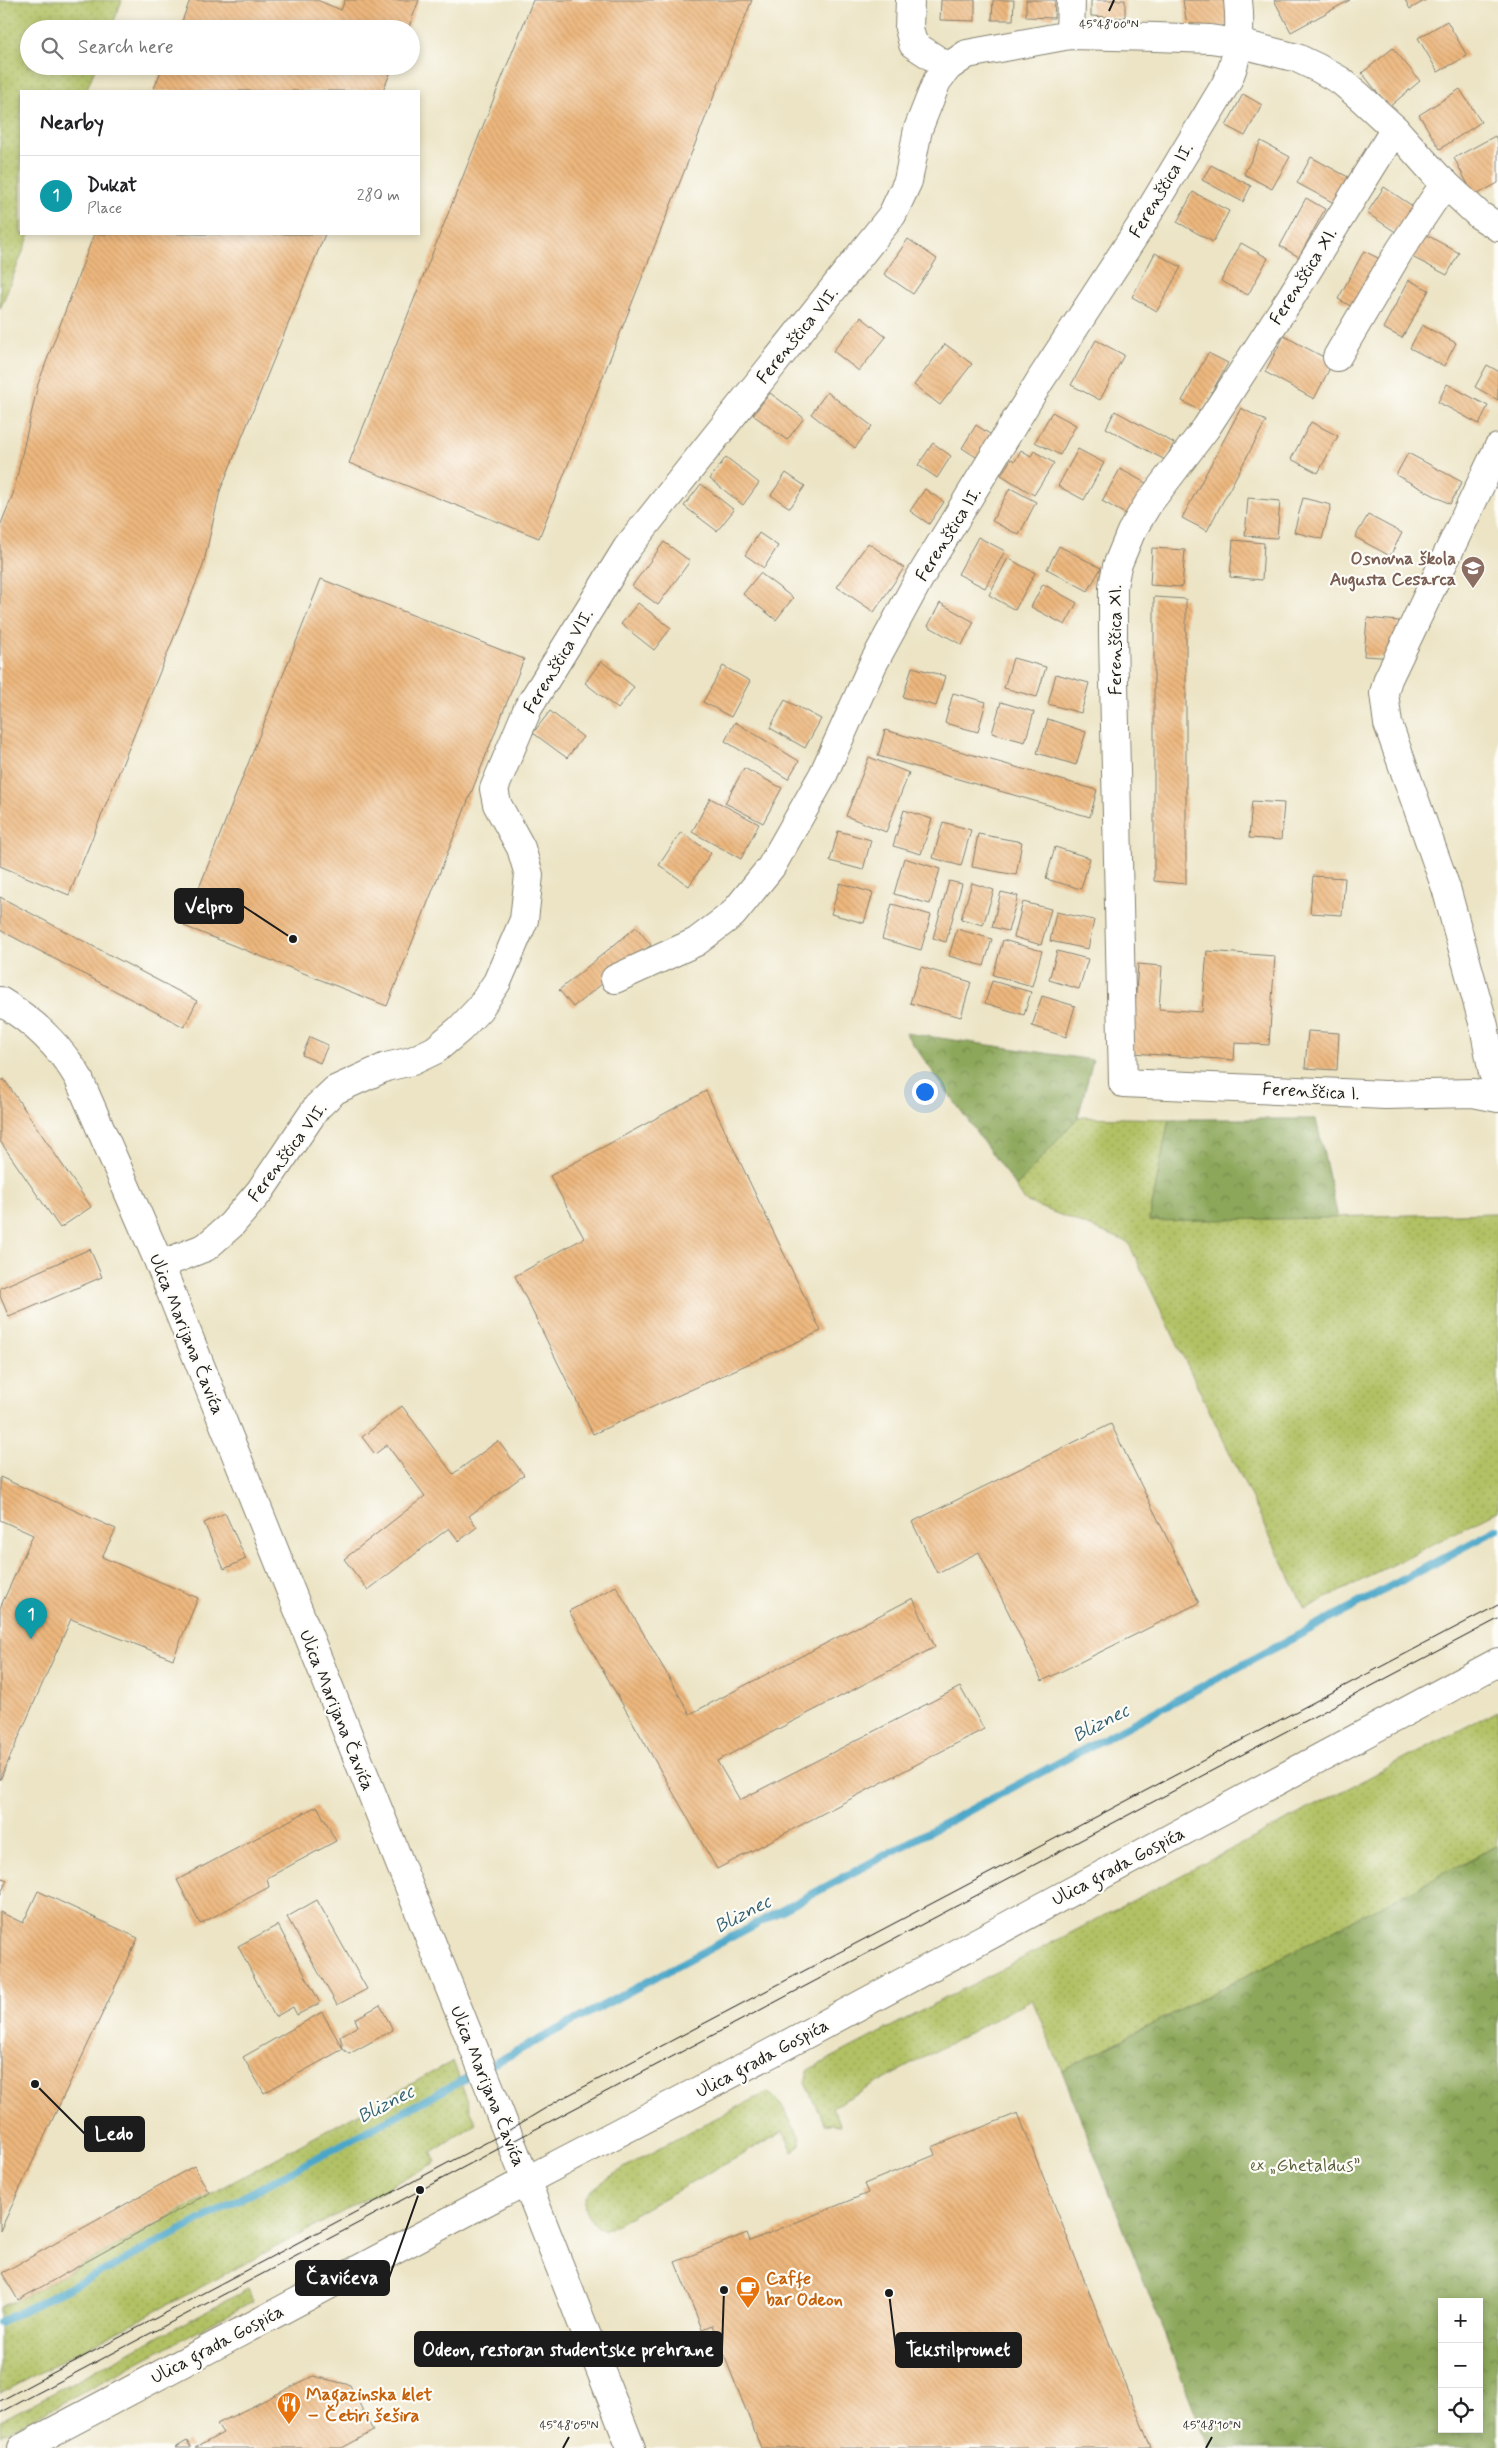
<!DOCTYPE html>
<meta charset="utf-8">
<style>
:root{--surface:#fff;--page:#f6f6f6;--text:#202124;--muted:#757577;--line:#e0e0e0;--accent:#1f6fb2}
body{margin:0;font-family:Mynerve,sans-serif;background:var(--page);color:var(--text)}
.controls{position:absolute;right:15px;bottom:15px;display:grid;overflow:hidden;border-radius:0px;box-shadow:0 2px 8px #0003}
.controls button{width:45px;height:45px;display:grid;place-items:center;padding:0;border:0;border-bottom:1px solid var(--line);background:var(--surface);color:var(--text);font:25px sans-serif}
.you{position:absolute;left:924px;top:1091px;width:18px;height:18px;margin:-12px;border:4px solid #fff;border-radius:50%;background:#1a73e8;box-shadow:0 0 0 8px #1a73e833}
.badge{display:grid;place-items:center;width:32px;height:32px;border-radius:50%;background:var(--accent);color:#fff;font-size:16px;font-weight:700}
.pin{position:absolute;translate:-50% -41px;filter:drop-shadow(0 1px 2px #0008)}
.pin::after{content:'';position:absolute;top:26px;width:18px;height:15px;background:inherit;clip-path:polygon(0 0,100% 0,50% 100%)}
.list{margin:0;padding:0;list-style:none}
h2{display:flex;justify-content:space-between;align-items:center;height:65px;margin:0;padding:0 20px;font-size:21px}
h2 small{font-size:16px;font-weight:400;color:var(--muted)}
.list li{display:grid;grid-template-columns:32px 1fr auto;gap:15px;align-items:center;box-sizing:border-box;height:80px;padding:0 20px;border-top:1px solid var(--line)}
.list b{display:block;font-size:19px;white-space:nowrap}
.list p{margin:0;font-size:16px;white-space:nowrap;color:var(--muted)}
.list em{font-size:16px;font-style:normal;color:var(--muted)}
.icon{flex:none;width:28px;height:28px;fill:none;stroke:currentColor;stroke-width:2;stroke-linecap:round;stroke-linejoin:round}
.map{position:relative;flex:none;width:1498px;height:2448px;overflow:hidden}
.search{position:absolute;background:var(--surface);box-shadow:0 2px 8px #0003;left:20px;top:20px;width:400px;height:55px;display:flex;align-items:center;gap:12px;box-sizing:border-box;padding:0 18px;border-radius:28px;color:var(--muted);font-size:19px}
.panel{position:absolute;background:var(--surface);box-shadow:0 2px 8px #0003;left:20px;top:90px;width:400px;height:145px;border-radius:0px}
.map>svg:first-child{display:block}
</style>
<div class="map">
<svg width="1498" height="2448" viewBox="0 0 1498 2448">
<defs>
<pattern id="grass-dots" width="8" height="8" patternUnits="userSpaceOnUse" patternTransform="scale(1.25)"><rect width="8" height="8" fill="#b1c164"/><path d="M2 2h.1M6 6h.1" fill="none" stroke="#98a556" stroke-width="1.8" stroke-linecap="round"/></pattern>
<pattern id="forest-crowns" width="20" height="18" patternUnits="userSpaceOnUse" patternTransform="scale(1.25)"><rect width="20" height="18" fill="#8ca75a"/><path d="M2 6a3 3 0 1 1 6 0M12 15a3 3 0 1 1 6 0" fill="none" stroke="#72874a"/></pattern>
<pattern id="building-back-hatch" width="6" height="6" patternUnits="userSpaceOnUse" patternTransform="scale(1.25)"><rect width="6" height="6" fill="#edb77e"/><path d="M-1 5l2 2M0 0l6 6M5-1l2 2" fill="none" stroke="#cb9d6c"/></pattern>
</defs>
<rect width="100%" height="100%" fill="#fdfcf7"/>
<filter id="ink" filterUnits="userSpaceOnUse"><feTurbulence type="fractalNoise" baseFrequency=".02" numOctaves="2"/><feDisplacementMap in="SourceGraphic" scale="10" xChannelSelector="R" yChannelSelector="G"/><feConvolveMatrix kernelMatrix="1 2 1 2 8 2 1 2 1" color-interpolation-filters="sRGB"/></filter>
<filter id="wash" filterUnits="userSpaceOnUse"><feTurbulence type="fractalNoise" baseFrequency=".0096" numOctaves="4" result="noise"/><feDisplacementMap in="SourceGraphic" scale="20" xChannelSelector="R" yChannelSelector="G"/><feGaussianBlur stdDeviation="1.12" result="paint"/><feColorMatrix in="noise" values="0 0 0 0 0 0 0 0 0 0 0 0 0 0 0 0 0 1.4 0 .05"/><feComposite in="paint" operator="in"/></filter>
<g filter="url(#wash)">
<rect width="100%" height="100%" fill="#ece4c5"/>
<!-- grass -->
<g fill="url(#grass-dots)" stroke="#666e40">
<path d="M0,0H122L111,29H29V66H96L86,91H21V234H30L0,309Z"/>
<path d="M1078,1117L1169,1119L1149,1221L1498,1213V1511L1305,1609L1128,1242L1025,1201L1016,1187Z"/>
<path d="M1498,1710V1845L1062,2071L1032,1999L832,2107L841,2126L825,2125L805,2083L808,2070Z"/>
<path d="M453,2061L476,2124L431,2152L436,2162L0,2394V2307L18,2300Z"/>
<path d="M768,2092L781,2104L800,2138V2144L792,2153L783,2132L604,2231C593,2224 580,2212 586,2197C595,2177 740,2106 768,2092Z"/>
<path d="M248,2289L253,2301L0,2436V2421Z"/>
</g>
<!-- forest -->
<g fill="url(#forest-crowns)" stroke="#54623b" fill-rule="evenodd">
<path d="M905,1033L1093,1060L1078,1117L1016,1187Z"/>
<path d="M1169,1119H1316L1338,1218L1149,1221Z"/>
<path d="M1498,1845V2448H1209L1062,2071ZM1442,2302H1479V2429H1442Z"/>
</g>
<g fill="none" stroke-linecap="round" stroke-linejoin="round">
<!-- stream -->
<path stroke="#49a6c8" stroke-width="8" d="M0,2322L110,2268L1498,1529"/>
</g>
<g id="blocks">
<!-- building -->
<g fill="url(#building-back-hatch)">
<path d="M190,0H317L341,10L345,0H419L408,29H179Z"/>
<path d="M533,0H752L539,538L349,463Z"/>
<path d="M941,0H975V21L940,20Z"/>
<path d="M993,0H1014L1013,20H992Z"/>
<path d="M1026,0H1055L1054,18L1026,17Z"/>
<path d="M1091,0H1125V18L1091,16Z"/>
<path d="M1183,0H1227L1230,25L1188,31Z"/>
<path d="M1274,0H1350L1291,32Z"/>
<path d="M1405,0H1426L1410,9Z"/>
<path d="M1447,21L1467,56L1438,72L1418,38Z"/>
<path d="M1393,48L1420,81L1389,107L1362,73Z"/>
<path d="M163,66H393L383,91H153Z"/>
<path d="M1460,89L1481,122L1440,149L1419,115Z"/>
<path d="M1243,94L1262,105L1245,136L1226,126Z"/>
<path d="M1495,136L1498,143V183L1474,196L1454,158Z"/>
<path d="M1261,141L1290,157L1272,189L1244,174Z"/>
<path d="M1311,157L1348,177L1334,203L1297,183Z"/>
<path d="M1211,165L1251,186L1243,202L1202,180Z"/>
<path d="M1384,187L1417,209L1400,235L1367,213Z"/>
<path d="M1193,192L1229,211L1213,242L1177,222Z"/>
<path d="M1306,198L1325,209L1299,257L1280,246Z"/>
<path d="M94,234H325L220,491L203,566L69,895L0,866V526L13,494L38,384Z"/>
<path d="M1425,234L1459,253L1447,275L1412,257Z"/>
<path d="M908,239L937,259L913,294L884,274Z"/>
<path d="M1241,243L1268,258L1248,295L1221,281Z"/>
<path d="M1364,251L1384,261L1358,310L1338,299Z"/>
<path d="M1155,253L1181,267L1157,311L1132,297Z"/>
<path d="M1409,280L1429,290L1402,338L1383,328Z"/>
<path d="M861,317L886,337L859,371L833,351Z"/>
<path d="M1422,325L1456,343L1444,366L1410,348Z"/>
<path d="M1284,336L1333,362L1314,399L1265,372Z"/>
<path d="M1096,340L1124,355L1100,400L1071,385Z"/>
<path d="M945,344L972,364L940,405L914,385Z"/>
<path d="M1208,353L1228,363L1201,411L1182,401Z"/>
<path d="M1487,365L1498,371V400L1475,387Z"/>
<path d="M1447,384L1488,406L1479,424L1438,402Z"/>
<path d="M827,392L872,426L855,448L811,414Z"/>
<path d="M770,393L804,418L787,440L753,415Z"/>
<path d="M1241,408L1266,421L1207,531L1182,518Z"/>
<path d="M1115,411L1174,443L1165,460L1106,428Z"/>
<path d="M1052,412L1076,425L1060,455L1035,442Z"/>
<path d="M1311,422L1338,436L1318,473L1291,459Z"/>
<path d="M976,425L996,438L981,460L962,448Z"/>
<path d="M933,443L951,456L937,478L918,465Z"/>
<path d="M1078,449L1104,463L1084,500L1058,486Z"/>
<path d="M1021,450L1031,456L1034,451L1054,463L1034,495L1001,475L1011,459L1015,461Z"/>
<path d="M1408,453L1462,482L1450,504L1396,475Z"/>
<path d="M726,457L759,483L743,505L710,479Z"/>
<path d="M1120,469L1146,483L1129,516L1102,501Z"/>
<path d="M786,473L805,486L790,508L771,495Z"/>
<path d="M701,484L734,510L717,531L684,506Z"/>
<path d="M1010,488L1036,502L1019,535L992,521Z"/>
<path d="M925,489L944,502L929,524L910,511Z"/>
<path d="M1248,498L1280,501L1277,538L1245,536Z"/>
<path d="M1303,498L1331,505L1322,539L1294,532Z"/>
<path d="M1368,515L1402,533L1390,556L1355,537Z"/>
<path d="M759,533L778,546L764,568L745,555Z"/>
<path d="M978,537L1005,551L985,588L958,574Z"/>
<path d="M1233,540L1264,543L1262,580L1230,577Z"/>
<path d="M664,542L690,561L658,605L632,586Z"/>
<path d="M868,543L904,568L874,612L837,587Z"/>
<path d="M1059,546L1101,568L1088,591L1047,569Z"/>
<path d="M1152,548L1185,550L1182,587L1150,585Z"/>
<path d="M1008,558L1035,573L1015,610L989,595Z"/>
<path d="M760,573L793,598L776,620L743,594Z"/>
<path d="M321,579L524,659L387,1006L184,926Z"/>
<path d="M1043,584L1077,603L1065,625L1031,607Z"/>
<path d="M1154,597L1186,599V884L1154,881Z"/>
<path d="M638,603L671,628L654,650L621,624Z"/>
<path d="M940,603L974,622L962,645L928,626Z"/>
<path d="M1367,618L1399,621L1396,658L1364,656Z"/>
<path d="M1013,658L1046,667L1037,697L1004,688Z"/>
<path d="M601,661L634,687L618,709L585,683Z"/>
<path d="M723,666L750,681L731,717L703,702Z"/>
<path d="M912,667L945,676L936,706L903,697Z"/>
<path d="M1056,674L1089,683L1081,713L1048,704Z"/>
<path d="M953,693L986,702L978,732L945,723Z"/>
<path d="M785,700L821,719L805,748L770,728Z"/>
<path d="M1001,702L1034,712L1025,742L992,733Z"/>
<path d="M550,711L583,737L567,758L533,733Z"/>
<path d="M1048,719L1086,732L1076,765L1037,753Z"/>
<path d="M735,722L799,761L788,779L725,741Z"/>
<path d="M885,730L1097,790L1090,817L878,756Z"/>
<path d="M869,757L909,773L886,832L846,816Z"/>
<path d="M744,768L782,788L763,823L725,803Z"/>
<path d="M710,798L759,824L741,859L692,832Z"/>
<path d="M1252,801L1284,803L1281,840L1249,838Z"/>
<path d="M904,810L932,819L921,854L893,846Z"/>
<path d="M943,822L971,830L961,866L933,858Z"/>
<path d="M838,831L871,840L863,870L830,861Z"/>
<path d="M681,832L711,853L689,886L659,865Z"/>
<path d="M978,834L1022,842L1016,875L972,867Z"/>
<path d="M1055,847L1090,858L1081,889L1046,879Z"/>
<path d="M904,858L940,869L930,904L894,894Z"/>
<path d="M1313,876L1345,878L1342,915L1310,913Z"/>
<path d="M949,881L962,884L946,942L933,938Z"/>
<path d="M840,883L873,893L864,923L831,914Z"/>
<path d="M972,883L994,890L983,925L961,919Z"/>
<path d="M1001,892L1018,896L1008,931L992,927Z"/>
<path d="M0,897L197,1001L184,1027L0,930Z"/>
<path d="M1023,902L1051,909L1041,945L1014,937Z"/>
<path d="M892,904L931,915L921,950L882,939Z"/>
<path d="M1056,912L1094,920L1088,949L1050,941Z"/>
<path d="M636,927L651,945L573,1007L559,990Z"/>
<path d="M957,929L992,939L984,966L949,956Z"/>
<path d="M1003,940L1042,951L1032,986L993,975Z"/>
<path d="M1057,951L1088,959L1079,989L1049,980Z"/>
<path d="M1207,951L1275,956L1269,1045L1235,1043L1234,1060L1132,1053L1138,964L1162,966L1159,1009L1202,1012Z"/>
<path d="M921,967L971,982L961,1017L910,1003Z"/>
<path d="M992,981L1031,992L1024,1015L985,1003Z"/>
<path d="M1042,996L1075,1006L1066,1037L1032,1026Z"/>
<path d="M1308,1031L1339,1033L1337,1070L1305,1068Z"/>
<path d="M310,1037L328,1045L320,1063L302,1055Z"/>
<path d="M4,1079L91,1207L60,1228L0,1141V1082Z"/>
<path d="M706,1091L821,1331L593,1434L515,1276L584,1238L550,1176Z"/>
<path d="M90,1249L102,1277L9,1317L0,1296V1288Z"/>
<path d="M402,1406L453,1474L498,1441L524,1475L469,1516L477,1527L459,1541L449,1528L368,1590L344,1559L425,1496L387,1445L375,1454L362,1437Z"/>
<path d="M1111,1424L1199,1603L1042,1681L979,1552L937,1573L912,1522Z"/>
<path d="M0,1477L116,1529L102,1557L198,1598L173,1659L71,1619L0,1780V1608L33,1535L0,1520Z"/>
<path d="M225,1513L246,1559L224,1569L204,1523Z"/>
<path d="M616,1586L690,1714L913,1598L935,1647L717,1761L740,1800L960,1687L984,1729L717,1869L569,1611Z"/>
<path d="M317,1806L336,1841L267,1878L269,1887L200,1924L177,1880Z"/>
<path d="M0,1877L7,1880L0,1895Z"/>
<path d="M38,1891L138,1938L0,2231V1912L23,1923Z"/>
<path d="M317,1900L367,1989L337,2005L287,1917Z"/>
<path d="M278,1925L320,2003L297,2015L293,2007L275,2017L238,1946Z"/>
<path d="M380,2005L393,2030L349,2054L343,2049L264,2093L243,2057L322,2012L343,2049L340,2036L358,2026L355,2019Z"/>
<path d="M1018,2113L1151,2448H761L712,2325L702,2329L675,2262L747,2233L750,2241L868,2193L864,2184L935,2155L932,2147Z"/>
<path d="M194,2166L209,2193L18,2300L2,2273Z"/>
<path d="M313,2376L350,2385L373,2431L342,2448H195L223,2433L217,2424Z"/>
<path d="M187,2441L191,2448H175Z"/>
</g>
</g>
</g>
<g filter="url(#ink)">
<use href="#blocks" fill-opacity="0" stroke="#848070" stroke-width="1"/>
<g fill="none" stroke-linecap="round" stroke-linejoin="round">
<defs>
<g id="minor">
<path d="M910,0L909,28L913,44L948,67"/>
<path d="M1070,35L1071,0"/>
<path d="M1395,129L1291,297L1206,428L1148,504L1131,532L1117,566L1113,586V637L1123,1083L1385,1095L1473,1093L1498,1098"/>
<path d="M1337,357L1400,250L1445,183"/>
<path d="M1498,448L1388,679L1384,693L1388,724L1446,888L1484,1026L1493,1073L1498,1083"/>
<path d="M615,979L696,942L733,914L771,867L823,775L873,664L919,579L1041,379L1140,227L1227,82C1239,57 1241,28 1238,0"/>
<path d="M0,1001C32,1020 59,1045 78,1077L160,1265L487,2081L631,2448"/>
<path d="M160,1265L206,1247L231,1225L260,1191L317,1107L335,1090L386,1067L412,1061L435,1050L460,1029L479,1009L497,982L524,920L529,875L521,848L497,804L494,789L528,708L627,548L892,215L908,181L918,129L937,81L948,67L967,54L1070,35L1156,37L1210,39L1238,43L1297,58L1318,68L1341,81L1359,96L1395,129L1437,176L1479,215L1498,227"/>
<path d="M22,2448L472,2209L771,2053L1498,1662"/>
</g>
</defs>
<!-- minor casing -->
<use href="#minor" stroke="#848070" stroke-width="30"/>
<!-- minor -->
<use href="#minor" stroke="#fff" stroke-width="28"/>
<!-- tram -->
<g stroke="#1c1c1c" stroke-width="1">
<path d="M0,2401L506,2132L559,2100L1498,1605"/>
<path d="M0,2413L1498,1619"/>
</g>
</g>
</g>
<!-- ticks -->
<path fill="none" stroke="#1c1c1c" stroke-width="2" d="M1109,11L1114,0M563,2448L569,2437M1206,2448L1212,2437"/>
<!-- icons -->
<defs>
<symbol id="school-pin" viewBox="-11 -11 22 30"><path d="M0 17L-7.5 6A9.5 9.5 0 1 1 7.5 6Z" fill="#8d6e63" stroke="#fdfcf7"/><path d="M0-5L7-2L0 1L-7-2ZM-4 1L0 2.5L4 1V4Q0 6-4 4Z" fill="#fff"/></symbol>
<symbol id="cafe-pin" viewBox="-11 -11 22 30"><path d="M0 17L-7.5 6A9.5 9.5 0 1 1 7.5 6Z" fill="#e8710a" stroke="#fdfcf7"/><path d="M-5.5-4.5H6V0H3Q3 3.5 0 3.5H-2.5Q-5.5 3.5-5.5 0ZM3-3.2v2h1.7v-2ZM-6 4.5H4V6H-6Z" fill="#fff"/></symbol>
<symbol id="restaurant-pin" viewBox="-11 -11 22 30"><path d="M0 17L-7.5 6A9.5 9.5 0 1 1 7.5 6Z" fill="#e8710a" stroke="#fdfcf7"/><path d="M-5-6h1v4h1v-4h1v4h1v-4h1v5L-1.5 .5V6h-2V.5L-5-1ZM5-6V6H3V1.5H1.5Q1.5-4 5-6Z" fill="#fff"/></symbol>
</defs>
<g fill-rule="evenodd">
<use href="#school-pin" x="1459" y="554" width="28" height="38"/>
<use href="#cafe-pin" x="734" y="2274" width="28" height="38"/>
<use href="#restaurant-pin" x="275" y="2390" width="28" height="38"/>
</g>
<g text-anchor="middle" stroke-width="4.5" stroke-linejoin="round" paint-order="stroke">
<!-- street labels -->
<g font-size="18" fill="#1c1c1c" stroke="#fdfcf7">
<text transform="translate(1161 190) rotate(-59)" y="6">Ferenščica II.</text>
<text transform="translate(1303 276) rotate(-58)" y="6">Ferenščica XI.</text>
<text transform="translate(797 335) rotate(-51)" y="6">Ferenščica VII.</text>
<text transform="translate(948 534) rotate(-58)" y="6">Ferenščica II.</text>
<text transform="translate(1115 640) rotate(-90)" y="6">Ferenščica XI.</text>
<text transform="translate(558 661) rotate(-59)" y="6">Ferenščica VII.</text>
<text transform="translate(1311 1091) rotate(3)" y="6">Ferenščica I.</text>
<text transform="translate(287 1152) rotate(-53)" y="6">Ferenščica VII.</text>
<text transform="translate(187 1334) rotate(68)" y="6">Ulica Marijana Čavića</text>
<text transform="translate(337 1710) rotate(68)" y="6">Ulica Marijana Čavića</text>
<text transform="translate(1118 1866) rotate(-28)" y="6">Ulica grada Gospića</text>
<text transform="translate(762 2058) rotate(-28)" y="6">Ulica grada Gospića</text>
<text transform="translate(488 2086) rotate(68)" y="6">Ulica Marijana Čavića</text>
<text transform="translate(217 2344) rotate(-28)" y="6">Ulica grada Gospića</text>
</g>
<!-- education labels -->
<g font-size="18" font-weight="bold" fill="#785e54" stroke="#fdfcf7" text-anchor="end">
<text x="1456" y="564">Osnovna škola<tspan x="1456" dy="21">Augusta Cesarca</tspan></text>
</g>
<!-- park labels -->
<g font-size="18" fill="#585e39" stroke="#fdfcf7">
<text x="1305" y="2171">ex „Ghetaldus”</text>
</g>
<!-- food labels -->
<g font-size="18" font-weight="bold" fill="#c56008" stroke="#fdfcf7" text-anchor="start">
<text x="766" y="2284">Caffe<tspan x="766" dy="21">bar Odeon</tspan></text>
<text x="306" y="2400">Magazinska klet<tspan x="306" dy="21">– Četiri šešira</tspan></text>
</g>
<!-- water labels -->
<g font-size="19" font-style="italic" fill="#326172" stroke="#fdfcf7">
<text transform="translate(1100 1722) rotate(-28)" y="7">Bliznec</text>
<text transform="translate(742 1913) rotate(-28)" y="7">Bliznec</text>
<text transform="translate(385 2103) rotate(-28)" y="7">Bliznec</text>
</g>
</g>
<g font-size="12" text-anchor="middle" fill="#1c1c1c" stroke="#fdfcf7" stroke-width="4.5" stroke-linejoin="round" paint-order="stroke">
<text x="1109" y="28">45°48'00"N</text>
<text x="569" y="2429">45°48'05"N</text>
<text x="1212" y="2429">45°48'10"N</text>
</g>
<!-- callouts -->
<path fill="none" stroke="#1c1c1c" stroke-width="2" d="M293 939L243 906M35 2084L85 2134M420 2190L389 2278M724 2290L722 2349M889 2293L896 2350"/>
<g fill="#1c1c1c" stroke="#fdfcf7" stroke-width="2">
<circle cx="293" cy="939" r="5"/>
<circle cx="35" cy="2084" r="5"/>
<circle cx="420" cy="2190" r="5"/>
<circle cx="724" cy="2290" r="5"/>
<circle cx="889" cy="2293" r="5"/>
</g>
<g fill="#1c1c1c" stroke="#1c1c1c" stroke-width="2">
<rect x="175" y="889" width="68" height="34" rx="5"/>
<rect x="85" y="2117" width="59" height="34" rx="5"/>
<rect x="296" y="2261" width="93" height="34" rx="5"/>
<rect x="415" y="2332" width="307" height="34" rx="5"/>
<rect x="896" y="2333" width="125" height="34" rx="5"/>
</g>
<g font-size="19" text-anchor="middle" font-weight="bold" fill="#fff">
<text x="209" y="913">Velpro</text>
<text x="114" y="2140">Ledo</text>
<text x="342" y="2284">Čavićeva</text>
<text x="568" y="2356">Odeon, restoran studentske prehrane</text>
<text x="958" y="2356">Tekstilpromet</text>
</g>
</svg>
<div class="controls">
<button>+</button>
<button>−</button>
<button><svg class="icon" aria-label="locate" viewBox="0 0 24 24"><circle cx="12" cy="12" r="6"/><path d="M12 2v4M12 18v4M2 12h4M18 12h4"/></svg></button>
</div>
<div class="you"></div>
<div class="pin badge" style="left:31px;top:1639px;background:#0f9aa8">1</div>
<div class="search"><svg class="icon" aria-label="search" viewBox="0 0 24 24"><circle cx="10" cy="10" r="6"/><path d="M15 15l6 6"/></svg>Search here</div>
<section class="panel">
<h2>Nearby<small></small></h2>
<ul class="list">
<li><span class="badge" style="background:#0f9aa8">1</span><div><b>Dukat</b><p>Place</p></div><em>280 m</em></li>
</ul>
</section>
</div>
